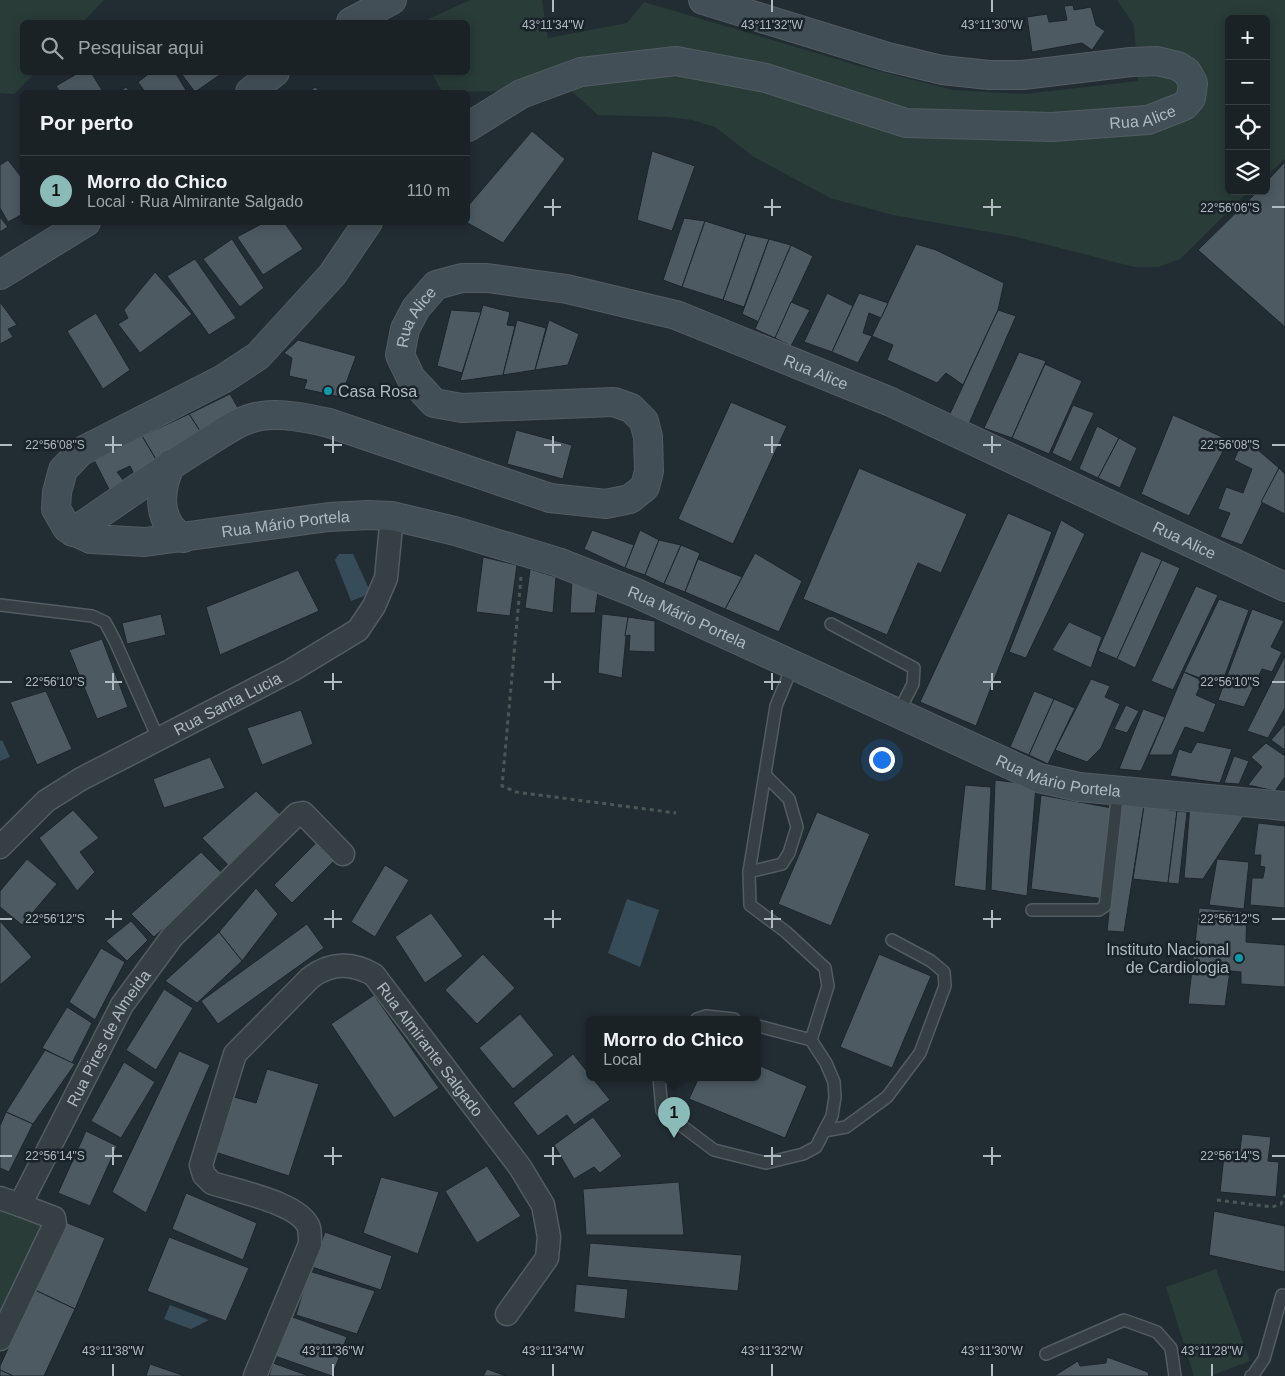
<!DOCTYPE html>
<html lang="pt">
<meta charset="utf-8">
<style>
:root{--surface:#1a2226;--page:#232a2e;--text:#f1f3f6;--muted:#9fa4a7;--line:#383f43;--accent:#8bbbb9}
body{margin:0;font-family:Helvetica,sans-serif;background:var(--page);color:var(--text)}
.controls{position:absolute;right:15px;top:15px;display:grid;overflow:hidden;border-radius:8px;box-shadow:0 2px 12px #0003}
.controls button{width:45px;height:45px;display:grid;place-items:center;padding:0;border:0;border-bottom:1px solid var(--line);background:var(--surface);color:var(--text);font:25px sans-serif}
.you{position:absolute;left:881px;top:759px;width:18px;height:18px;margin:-12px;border:4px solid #fff;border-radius:50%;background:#1a73e8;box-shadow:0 0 0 8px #1a73e833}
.badge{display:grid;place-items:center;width:32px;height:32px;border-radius:50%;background:var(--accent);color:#111;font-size:16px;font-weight:700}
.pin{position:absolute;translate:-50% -41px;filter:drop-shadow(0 1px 2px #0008)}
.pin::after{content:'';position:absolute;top:26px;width:18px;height:15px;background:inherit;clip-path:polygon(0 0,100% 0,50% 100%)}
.popup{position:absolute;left:586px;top:1016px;width:175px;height:65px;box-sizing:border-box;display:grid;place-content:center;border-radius:8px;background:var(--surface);filter:drop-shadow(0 1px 4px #0005);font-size:16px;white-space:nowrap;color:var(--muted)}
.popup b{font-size:19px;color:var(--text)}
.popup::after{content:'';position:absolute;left:50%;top:100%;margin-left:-10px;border:10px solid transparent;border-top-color:var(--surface)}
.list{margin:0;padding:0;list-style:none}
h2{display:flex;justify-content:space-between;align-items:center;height:65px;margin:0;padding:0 20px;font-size:21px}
h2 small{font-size:16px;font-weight:400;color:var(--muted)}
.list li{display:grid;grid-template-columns:32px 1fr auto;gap:15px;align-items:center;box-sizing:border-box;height:70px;padding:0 20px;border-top:1px solid var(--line)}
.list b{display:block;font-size:19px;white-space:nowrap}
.list p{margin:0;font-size:16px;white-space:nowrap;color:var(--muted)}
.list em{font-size:16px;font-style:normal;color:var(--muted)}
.icon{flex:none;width:28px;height:28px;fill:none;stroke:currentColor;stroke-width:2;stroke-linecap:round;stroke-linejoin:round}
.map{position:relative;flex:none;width:1285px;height:1376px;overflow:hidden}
.search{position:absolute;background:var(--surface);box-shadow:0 2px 12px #0003;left:20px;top:20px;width:450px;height:55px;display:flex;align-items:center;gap:12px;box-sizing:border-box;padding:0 18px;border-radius:8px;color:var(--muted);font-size:19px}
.panel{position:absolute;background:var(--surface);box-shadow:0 2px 12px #0003;left:20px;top:90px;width:450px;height:135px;border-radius:8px}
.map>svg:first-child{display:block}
</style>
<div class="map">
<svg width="1285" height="1376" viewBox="0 0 1285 1376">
<rect width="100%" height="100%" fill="#222d33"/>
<!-- green -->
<g fill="#293c37">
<path d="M0,0H104L83,22H22V72L35,73L14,94L0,93Z"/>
<path d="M470,0H542L548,38L627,23L644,2L863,67L953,90L1024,94L1138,81L1134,25L1117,0H1285V159L1266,176V19H1229V191H1249L1180,259L1158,267H1134L1017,237L893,215L830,198L754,157L715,127L692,120L667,117L598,115L570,90L442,92L432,73L468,72V22H422Z"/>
<path d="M0,1192L54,1214L0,1339Z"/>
<path d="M1216,1269L1250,1361L1210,1376H1194L1166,1287Z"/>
</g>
<!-- water -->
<g fill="#374c59">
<path d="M339,554H353L369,589L364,596L351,601L335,560Z"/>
<path d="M2,740L10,757L0,761V741Z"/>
<path d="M627,899L659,910L640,967L608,953Z"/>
<path d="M170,1305L209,1320L191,1329L164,1319Z"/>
</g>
<!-- building -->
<g fill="#4d5a62" stroke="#1c252b">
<path d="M1073,5L1074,10L1091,7L1096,25L1105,31L1092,50L1082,43L1032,52L1027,17L1047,14L1049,22L1067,20L1064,6Z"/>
<path d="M80,72H91L103,92H60L56,86Z"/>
<path d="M151,72H175L187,92H145L138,82Z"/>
<path d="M180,72H224L195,92Z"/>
<path d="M126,87L130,92H119Z"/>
<path d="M315,87L321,92H309Z"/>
<path d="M532,131L565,159L503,243L466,222L468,206Z"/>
<path d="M652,151L695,166L672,231L637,220Z"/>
<path d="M8,160L22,178V216L21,215L8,222L0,208V165Z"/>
<path d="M1285,162V327L1198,250L1258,191H1266V182Z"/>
<path d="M0,217L8,227L0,232Z"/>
<path d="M684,218L705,221L682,287L663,280Z"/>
<path d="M705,221L746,234L723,300L682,287Z"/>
<path d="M265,222H284L303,249L263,275L237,237Z"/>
<path d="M746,234L769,239L744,307L723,300Z"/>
<path d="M232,239L264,288L240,307L203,259Z"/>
<path d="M769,239L791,245L759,322L742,314Z"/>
<path d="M916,244L936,250L1004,283L998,310L963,385L946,373L937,383L887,360L893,345L872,336Z"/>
<path d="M791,245L813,256L775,338L755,329Z"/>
<path d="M195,259L236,318L209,335L167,276Z"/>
<path d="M155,272L192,314L140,353L118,324L128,318L124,310Z"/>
<path d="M827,293L853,306L832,352L804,342Z"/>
<path d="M859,293L888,303L881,318L869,313L863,333L872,336L858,363L832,352Z"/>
<path d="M0,302L17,325L8,329L13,337L0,344Z"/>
<path d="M791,302L810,310L791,346L775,338Z"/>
<path d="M483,305L510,312L507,325L515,326L503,375L460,381Z"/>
<path d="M451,310L481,312L462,373L437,366Z"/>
<path d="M998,310L1016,316L968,426L948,418Z"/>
<path d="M96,313L130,370L103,389L67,331Z"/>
<path d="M517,320L546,328L535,370L503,375Z"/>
<path d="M549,320L579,334L568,365L535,370Z"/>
<path d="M298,340L356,356L341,397L304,389L307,380L289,376L292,358L284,353Z"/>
<path d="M1019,352L1046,361L1012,438L984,428Z"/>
<path d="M1045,364L1082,381L1049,454L1012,438Z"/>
<path d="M230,394L238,408L200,431L189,414Z"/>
<path d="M731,402L787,426L733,544L678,519Z"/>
<path d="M1073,405L1094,413L1071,462L1052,453Z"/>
<path d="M189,414L200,431L157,461L142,436Z"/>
<path d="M1173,415L1229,440L1189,516L1141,494Z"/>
<path d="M1097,426L1119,438L1098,478L1079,469Z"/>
<path d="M516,430L572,445L563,479L507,464Z"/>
<path d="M142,436L157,461L136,478L130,466L117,472L124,481L111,493L93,458Z"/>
<path d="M1119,438L1137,448L1120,488L1098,478Z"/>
<path d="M1244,438L1279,468L1242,545L1220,537L1230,513L1218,509L1226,487L1243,493L1252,469L1234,460Z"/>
<path d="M859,468L967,514L941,573L918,563L887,635L803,599Z"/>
<path d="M1279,468L1285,474V514L1261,502Z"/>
<path d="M1008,513L1052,532L976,726L920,702Z"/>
<path d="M1061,520L1085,534L1026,658L1009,652Z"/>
<path d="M592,530L634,545L625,568L584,549Z"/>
<path d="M640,530L659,540L645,575L625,568Z"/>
<path d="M659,540L681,545L664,584L645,575Z"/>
<path d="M681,545L700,553L685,592L664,584Z"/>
<path d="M1141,551L1162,560L1117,659L1098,651Z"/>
<path d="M755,553L802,581L779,632L725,609Z"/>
<path d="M483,557L517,565L510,616L476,612Z"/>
<path d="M698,559L742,577L725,609L685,592Z"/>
<path d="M1162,560L1180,568L1135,668L1117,659Z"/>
<path d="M530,569L556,577L553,613L525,608Z"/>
<path d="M298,570L319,611L220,655L206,607Z"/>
<path d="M572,580L598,592L595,613H570Z"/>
<path d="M1196,586L1218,595L1173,690L1151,681Z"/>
<path d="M1219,599L1249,610L1221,686L1184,672Z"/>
<path d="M1252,609L1284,621L1271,647L1282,652L1272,672L1262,669L1244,707L1218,700Z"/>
<path d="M161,614L166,635L127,644L122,623Z"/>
<path d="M602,614L628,617L622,678L598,673Z"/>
<path d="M628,617L655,621V652L629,651L630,635L625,636Z"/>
<path d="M1069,622L1102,637L1091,668L1052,650Z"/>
<path d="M102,639L128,707L97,719L69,650Z"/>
<path d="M1285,656V708L1268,738L1247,731Z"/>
<path d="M1184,672L1203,681L1196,695L1216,704L1204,733L1185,727L1172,755H1149Z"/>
<path d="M1091,679L1110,686L1105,697L1120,704L1101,748L1087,762L1055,750Z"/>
<path d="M46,691L72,749L37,765L10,702Z"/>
<path d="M1034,691L1054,699L1029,755L1010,747Z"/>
<path d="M1054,699L1075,708L1048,764L1029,755Z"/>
<path d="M1126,705L1139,711L1127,733L1114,729Z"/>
<path d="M1143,709L1165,717L1141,771L1119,769Z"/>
<path d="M301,710L313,744L262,765L247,728Z"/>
<path d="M1285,724V750L1271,740Z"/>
<path d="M1197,742L1232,749L1220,783L1170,776L1179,749L1191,753Z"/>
<path d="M1266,743L1285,756V777L1275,791L1248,785L1262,767L1251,757Z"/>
<path d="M1234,756L1249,761L1239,784L1224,783Z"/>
<path d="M210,757L225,788L164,808L153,779Z"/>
<path d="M995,780L1036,785L1027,896L991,890Z"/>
<path d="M965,785L991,787L986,891L954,886Z"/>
<path d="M256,791L284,818L230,867L202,838Z"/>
<path d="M1041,795L1112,808L1104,899L1031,889Z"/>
<path d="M1120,805L1144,806L1124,932L1107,931Z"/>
<path d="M1190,805L1247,811L1203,879L1184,878Z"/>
<path d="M1144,806L1177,811L1168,883L1133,879Z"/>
<path d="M73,810L99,838L80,852L95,872L77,891L39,838Z"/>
<path d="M1177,811L1187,812L1179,884L1168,883Z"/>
<path d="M817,812L870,834L831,926L778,904Z"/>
<path d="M1258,823L1285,826V908L1250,905L1252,878H1263L1265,867L1260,866L1261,855H1254Z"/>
<path d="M319,840L337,858L292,903L274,885Z"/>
<path d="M201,852L223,874L154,937L131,914Z"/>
<path d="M27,859L57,884L22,925L0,907V891Z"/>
<path d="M1217,859L1249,862L1244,909L1209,905Z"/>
<path d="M385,865L409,880L375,937L351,922Z"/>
<path d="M256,888L278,914L242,961L219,932Z"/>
<path d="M1199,908L1247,912L1246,942L1285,945V987L1241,984V972L1230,971L1225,1006L1188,1004Z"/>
<path d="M431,913L463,956L425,983L395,937Z"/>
<path d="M0,921L32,957L0,985Z"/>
<path d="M131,921L148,940L127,961L106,941Z"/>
<path d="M307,924L324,948L218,1024L201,1001Z"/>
<path d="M219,932L242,961L197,1003L165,981Z"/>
<path d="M101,948L125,962L95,1020L69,1002Z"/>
<path d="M483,954L515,988L477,1024L445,990Z"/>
<path d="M879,954L931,976L892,1068L840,1047Z"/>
<path d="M164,989L193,1008L156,1070L126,1050Z"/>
<path d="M374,995L439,1088L394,1118L331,1024Z"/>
<path d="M67,1007L92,1023L72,1063L42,1048Z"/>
<path d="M520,1014L554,1055L513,1089L479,1048Z"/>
<path d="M45,1050L75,1064L33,1124L6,1112Z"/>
<path d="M179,1051L210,1065L146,1213L112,1192Z"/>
<path d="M573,1054L610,1100L574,1125L567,1115L538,1136L513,1103Z"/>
<path d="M124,1062L155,1082L121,1138L91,1121Z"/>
<path d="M758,1065L807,1086L785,1138L689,1099L699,1077H758Z"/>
<path d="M267,1069L319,1084L289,1176L215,1152L234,1097L256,1103Z"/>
<path d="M6,1112L33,1124L9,1172L0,1168V1126Z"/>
<path d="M593,1117L622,1156L600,1173L594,1167L574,1179L554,1145Z"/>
<path d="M86,1131L117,1146L90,1206L58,1193Z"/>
<path d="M1242,1134L1271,1137L1268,1161L1279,1162L1276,1197L1220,1192L1224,1156L1239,1158Z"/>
<path d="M487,1166L521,1216L477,1243L445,1191Z"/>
<path d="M381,1177L439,1192L418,1254L363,1233Z"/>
<path d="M679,1182L684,1235H586L583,1189Z"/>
<path d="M186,1193L257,1223L243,1260L172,1229Z"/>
<path d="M1214,1211L1285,1226V1272L1209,1255Z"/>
<path d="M65,1222L105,1238L75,1309L35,1290Z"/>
<path d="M325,1232L392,1256L381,1290L312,1267Z"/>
<path d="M169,1237L249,1268L226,1321L147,1291Z"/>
<path d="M590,1243L742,1255L738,1291L587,1277Z"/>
<path d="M309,1271L375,1291L357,1334L296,1315Z"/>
<path d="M576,1284L628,1289L625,1319L574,1312Z"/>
<path d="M35,1290L75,1309L44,1376H13L0,1370V1366Z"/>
<path d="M290,1316L347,1337L332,1376L275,1356Z"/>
<path d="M1107,1357L1148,1372L1149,1376H1054L1078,1361L1080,1366L1106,1363Z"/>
<path d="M273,1363L309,1376H269Z"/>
<path d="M150,1364L185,1376H146Z"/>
<path d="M487,1369L506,1376H483Z"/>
<path d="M0,1370L13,1376H0Z"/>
</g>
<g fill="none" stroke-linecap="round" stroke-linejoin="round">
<defs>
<g id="lane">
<path d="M0,605L92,616L105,622L115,641L158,738"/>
<path d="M831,624L914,668L913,684L898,713"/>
<path d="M749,872L782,864L789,853L797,827L789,799L765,775"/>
<path d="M1032,910H1099L1105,906L1118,790"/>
<path d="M697,1019L706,1016L734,1019"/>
<path d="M758,1026L811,1040"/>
<path d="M659,1077L662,1111L714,1150L766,1163L803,1154L816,1147L832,1116L835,1097L834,1082L826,1063L811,1040L828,986L825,968L786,932L750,905L749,872L776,706L793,665"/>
<path d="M824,1131L846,1127L887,1097L920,1053L945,986L944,972L931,961L892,940"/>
<path d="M1046,1354L1124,1320L1157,1332L1171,1348L1175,1376"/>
<path d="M1251,1376L1253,1375L1264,1359L1282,1295"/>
</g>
<g id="street">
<path id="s1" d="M0,847L46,801L81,779L292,670L358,630L374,606L386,578L392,516"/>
<path d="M0,1198L20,1205"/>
<path id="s2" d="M0,1339L55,1224L54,1218L20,1205L122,1005L172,937L297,814L303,813L343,854"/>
<path id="s3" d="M255,1376L310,1244C310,1239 310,1233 309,1228C301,1203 236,1191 212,1183L204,1175L201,1165L235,1054L310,978C330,962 352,962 374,975L520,1167L543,1205L549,1237L547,1258L507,1314"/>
</g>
<g id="secondary">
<path d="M351,22L392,0"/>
<path d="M250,92L275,72"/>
<path id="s4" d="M468,127L521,94L581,72L676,61L766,78L906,123L1052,127L1148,120L1184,106L1191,98L1193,83L1187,72L1178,66L1157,61L1131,62L1023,75H989L942,70L888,57L703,0"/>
<path id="s5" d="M368,222L332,275L258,356L223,379L80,452L63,470L57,492L56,509L67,528L91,539L145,542L329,517L368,515L392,516L455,531L558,562L636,593L1039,778L1079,787L1285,806"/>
<path d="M0,275L86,222"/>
<path d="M171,464C159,490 156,522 183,538"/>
<path id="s6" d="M73,532C116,503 159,472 203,445C221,434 240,419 261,416C284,413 307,418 329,423L550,498L606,504L630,499L645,487L649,471L648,437L644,421L631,408L614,402L462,408L434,403L411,378L400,355L405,329L416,308L436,285L462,278H487L567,289L676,315L891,402L1285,587"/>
</g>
</defs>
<!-- lane casing -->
<use href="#lane" stroke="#525c62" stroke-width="14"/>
<!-- street casing -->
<use href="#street" stroke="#525c62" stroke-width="25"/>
<!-- secondary casing -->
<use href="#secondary" stroke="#525c62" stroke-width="30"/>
<!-- path -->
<g stroke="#485857" stroke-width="3" stroke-dasharray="4 4" stroke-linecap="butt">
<path d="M521,577L502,786L516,792L676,813"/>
<path d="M1217,1200L1272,1207L1281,1204L1285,1195"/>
</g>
<!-- lane -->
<use href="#lane" stroke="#353f44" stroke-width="11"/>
<!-- street -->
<use href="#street" stroke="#353f44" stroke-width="22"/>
<!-- secondary -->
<use href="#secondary" stroke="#434f57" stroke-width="28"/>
</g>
<!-- ticks -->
<path fill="none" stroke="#afbac1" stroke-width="2" d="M553,0V12M772,0V12M992,0V12M553,199V216M772,199V216M992,199V216M544,207H561M764,207H781M983,207H1001M1272,207H1285M113,436V453M333,436V453M553,436V453M772,436V453M992,436V453M0,445H12M105,445H122M324,445H342M544,445H561M764,445H781M983,445H1001M1272,445H1285M113,673V690M333,673V690M553,673V690M772,673V690M992,673V690M0,682H12M105,682H122M324,682H342M544,682H561M764,682H781M983,682H1001M1272,682H1285M113,910V928M333,910V928M553,910V928M772,910V928M992,910V928M0,919H12M105,919H122M324,919H342M544,919H561M764,919H781M983,919H1001M1272,919H1285M113,1147V1165M333,1147V1165M553,1147V1165M772,1147V1165M992,1147V1165M0,1156H12M105,1156H122M324,1156H342M544,1156H561M764,1156H781M983,1156H1001M1272,1156H1285M113,1364V1376M333,1364V1376M553,1364V1376M772,1364V1376M992,1364V1376M1212,1364V1376"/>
<!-- markers -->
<g fill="#0f9aa8" stroke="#1a2329" stroke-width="2">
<circle cx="328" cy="391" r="5"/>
<circle cx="1239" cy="958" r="5"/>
</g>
<g text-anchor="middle" stroke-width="5" stroke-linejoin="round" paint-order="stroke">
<!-- street labels -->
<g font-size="16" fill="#afbac1" stroke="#1a2329">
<text dy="6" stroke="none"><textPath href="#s4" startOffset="698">Rua Alice</textPath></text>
<text dy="6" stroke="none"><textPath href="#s6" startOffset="1009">Rua Alice</textPath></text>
<text dy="6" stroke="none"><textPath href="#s6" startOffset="1444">Rua Alice</textPath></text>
<text dy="6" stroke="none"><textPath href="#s5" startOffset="685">Rua Mário Portela</textPath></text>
<text dy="6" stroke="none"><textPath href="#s6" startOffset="1849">Rua Alice</textPath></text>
<text dy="6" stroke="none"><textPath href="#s5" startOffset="1105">Rua Mário Portela</textPath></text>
<text dy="6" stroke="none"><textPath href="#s1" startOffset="271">Rua Santa Lucia</textPath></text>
<text dy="6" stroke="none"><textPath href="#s5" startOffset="1510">Rua Mário Portela</textPath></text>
<text dy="6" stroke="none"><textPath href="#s2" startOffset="359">Rua Pires de Almeida</textPath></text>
<text dy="6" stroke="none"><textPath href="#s3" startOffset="675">Rua Almirante Salgado</textPath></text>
</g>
<!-- poi labels -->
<g font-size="16" fill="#afbac1" stroke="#1a2329" text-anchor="start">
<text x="338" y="397">Casa Rosa</text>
<text x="1229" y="955" text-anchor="end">Instituto Nacional<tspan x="1229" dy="18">de Cardiologia</tspan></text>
</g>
</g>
<g font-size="12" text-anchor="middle" fill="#afbac1" stroke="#1a2329" stroke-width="5" stroke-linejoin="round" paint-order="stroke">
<text x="553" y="29">43°11'34"W</text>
<text x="772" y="29">43°11'32"W</text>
<text x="992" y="29">43°11'30"W</text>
<text x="1230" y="212">22°56'06"S</text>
<text x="55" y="449">22°56'08"S</text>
<text x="1230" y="449">22°56'08"S</text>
<text x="55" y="686">22°56'10"S</text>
<text x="1230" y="686">22°56'10"S</text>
<text x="55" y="923">22°56'12"S</text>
<text x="1230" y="923">22°56'12"S</text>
<text x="55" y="1160">22°56'14"S</text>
<text x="1230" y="1160">22°56'14"S</text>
<text x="113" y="1355">43°11'38"W</text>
<text x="333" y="1355">43°11'36"W</text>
<text x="553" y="1355">43°11'34"W</text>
<text x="772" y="1355">43°11'32"W</text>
<text x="992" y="1355">43°11'30"W</text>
<text x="1212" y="1355">43°11'28"W</text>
</g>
</svg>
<div class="controls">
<button>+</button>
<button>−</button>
<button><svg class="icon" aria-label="locate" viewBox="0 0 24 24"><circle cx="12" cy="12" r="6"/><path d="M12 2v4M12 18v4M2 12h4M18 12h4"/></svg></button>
<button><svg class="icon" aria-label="layers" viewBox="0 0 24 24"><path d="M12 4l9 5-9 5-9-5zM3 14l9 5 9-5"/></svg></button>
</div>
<div class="you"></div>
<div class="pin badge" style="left:674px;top:1138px">1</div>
<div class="popup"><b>Morro do Chico</b>Local</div>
<div class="search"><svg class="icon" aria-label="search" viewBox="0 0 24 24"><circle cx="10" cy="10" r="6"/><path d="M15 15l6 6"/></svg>Pesquisar aqui</div>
<section class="panel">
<h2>Por perto<small></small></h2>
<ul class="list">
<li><span class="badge">1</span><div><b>Morro do Chico</b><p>Local · Rua Almirante Salgado</p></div><em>110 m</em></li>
</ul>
</section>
</div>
